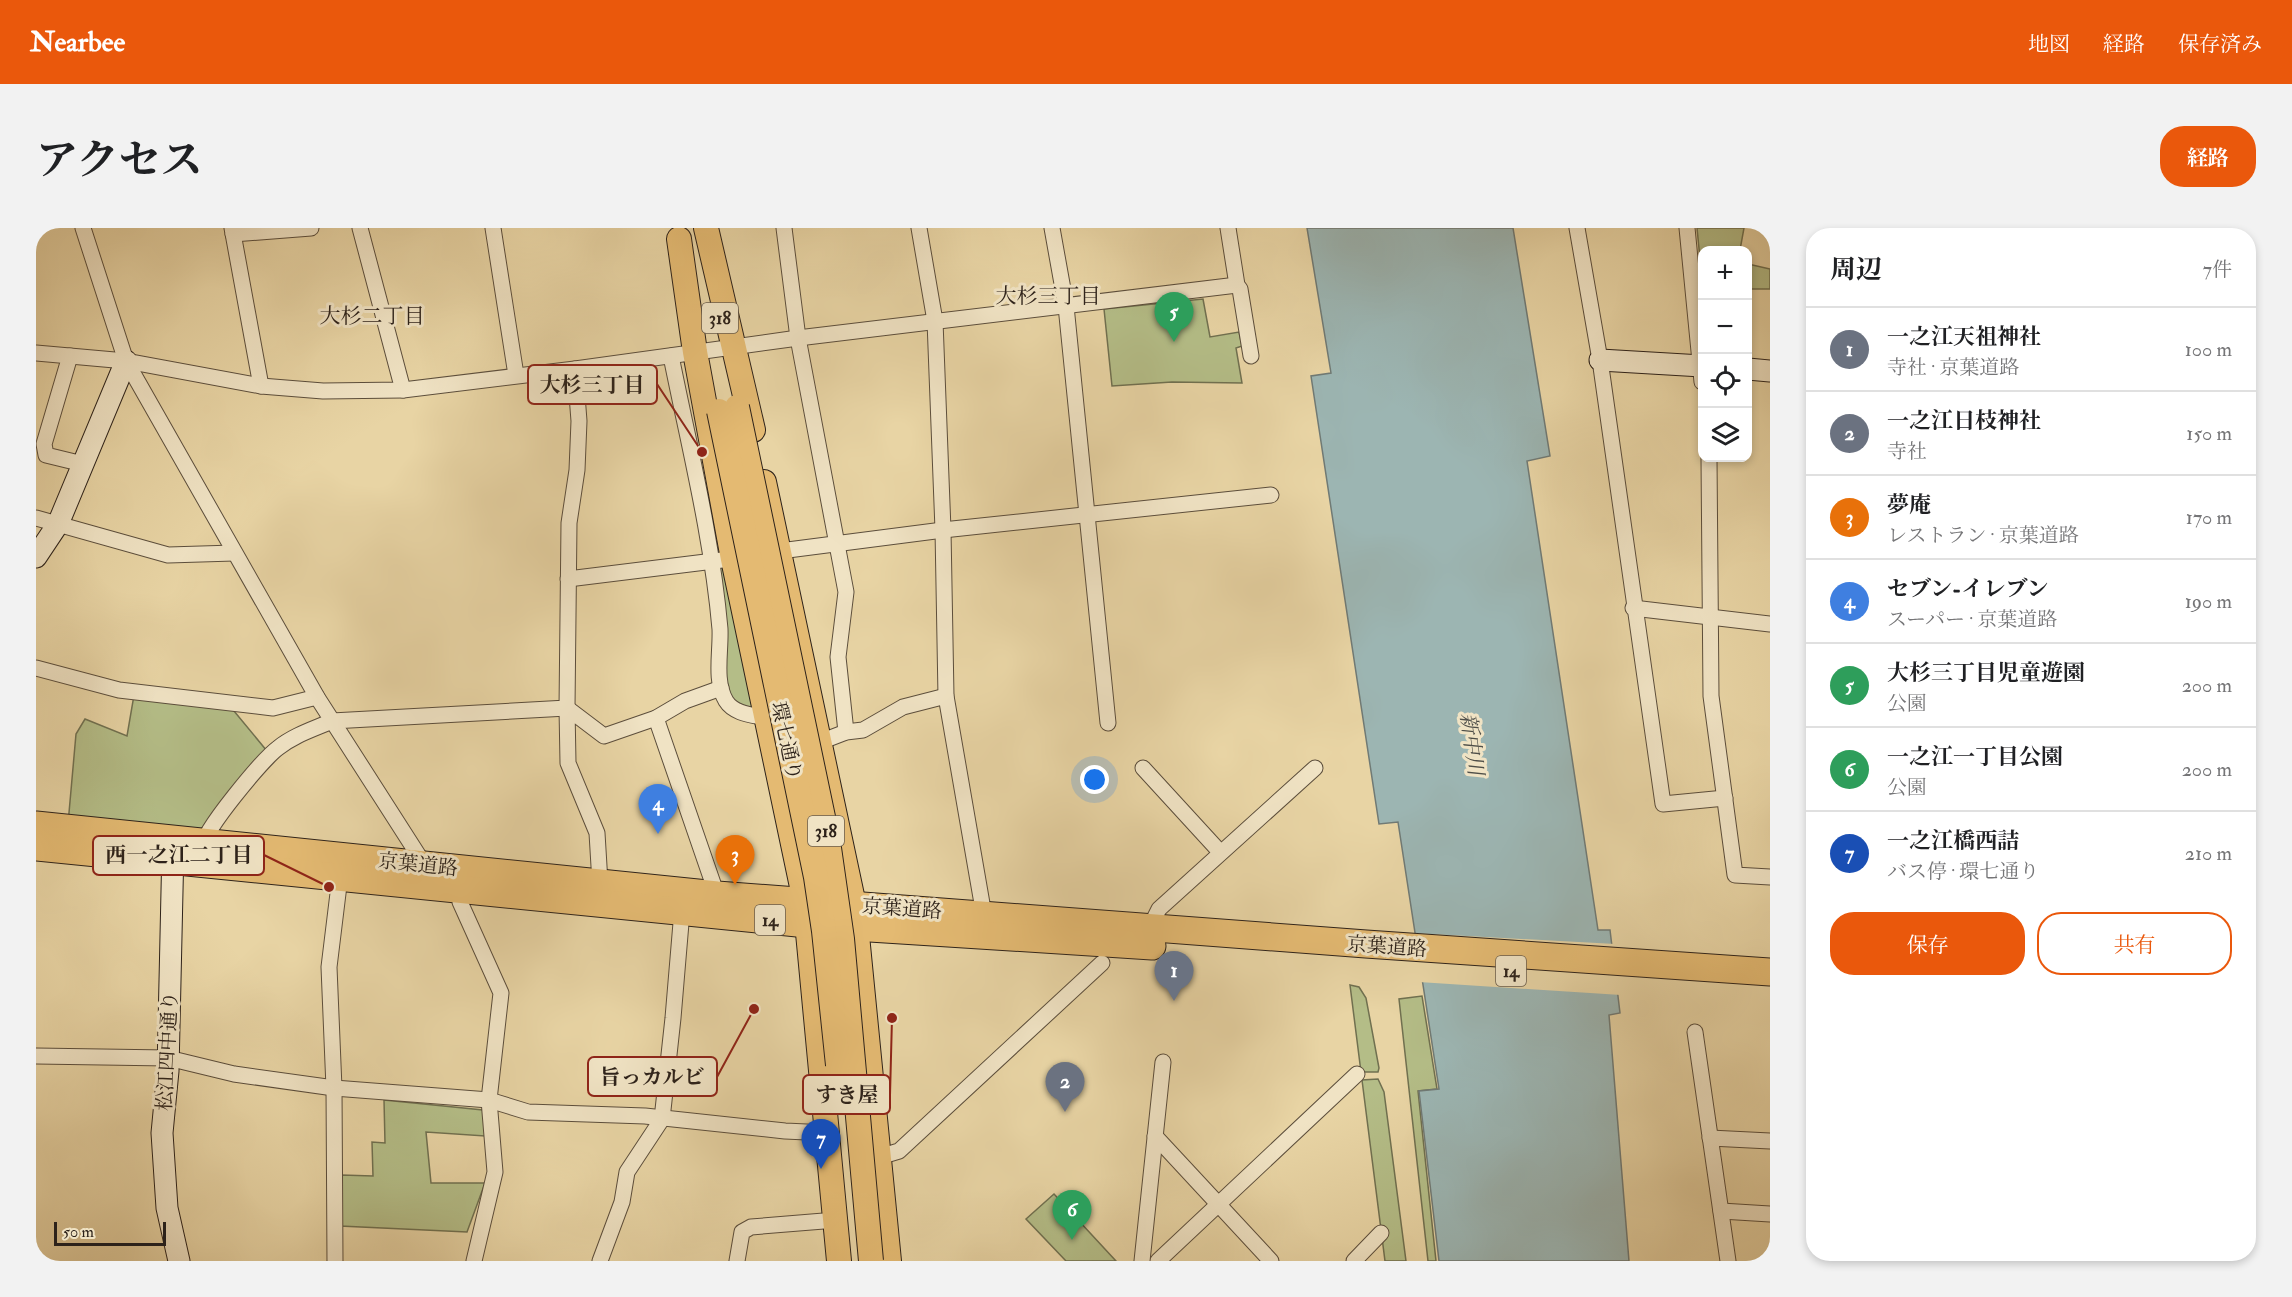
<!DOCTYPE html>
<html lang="ja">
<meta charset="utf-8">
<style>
:root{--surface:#fff;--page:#f2f2f2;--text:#202124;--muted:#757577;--line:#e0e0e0;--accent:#ea580c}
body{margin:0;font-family:"IM FELL Double Pica","Noto Serif JP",serif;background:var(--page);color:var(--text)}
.controls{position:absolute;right:18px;top:18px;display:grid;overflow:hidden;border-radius:12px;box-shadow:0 3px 9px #0003}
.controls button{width:54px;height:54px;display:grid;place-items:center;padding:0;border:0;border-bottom:2px solid var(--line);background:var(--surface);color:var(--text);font:30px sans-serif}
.scale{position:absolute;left:18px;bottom:15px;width:112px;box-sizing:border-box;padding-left:6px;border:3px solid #2d221a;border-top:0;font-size:16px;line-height:21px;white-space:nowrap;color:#2d221a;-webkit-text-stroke:4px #f0e3c4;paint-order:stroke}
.you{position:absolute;left:1059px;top:552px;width:21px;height:21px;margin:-15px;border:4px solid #fff;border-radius:50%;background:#1a73e8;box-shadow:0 0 0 9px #1a73e833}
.badge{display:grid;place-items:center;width:39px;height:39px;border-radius:50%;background:var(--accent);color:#fff;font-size:20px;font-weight:700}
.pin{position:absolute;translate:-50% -50px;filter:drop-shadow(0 2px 3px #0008)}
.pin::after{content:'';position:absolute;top:32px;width:21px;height:18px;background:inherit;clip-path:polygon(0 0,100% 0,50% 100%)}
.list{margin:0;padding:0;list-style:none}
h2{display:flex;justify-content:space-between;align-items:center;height:78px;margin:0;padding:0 24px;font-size:26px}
h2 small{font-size:20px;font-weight:400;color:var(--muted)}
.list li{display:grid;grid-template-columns:39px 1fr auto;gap:18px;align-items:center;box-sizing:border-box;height:84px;padding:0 24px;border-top:2px solid var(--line)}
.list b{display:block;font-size:22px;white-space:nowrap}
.list p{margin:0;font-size:20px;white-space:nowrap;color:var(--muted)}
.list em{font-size:20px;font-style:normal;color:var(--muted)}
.actions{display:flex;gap:12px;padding:18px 24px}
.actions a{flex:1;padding:14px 0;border:2px solid var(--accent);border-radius:24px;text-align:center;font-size:21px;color:var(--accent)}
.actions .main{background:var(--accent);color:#fff}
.icon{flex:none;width:33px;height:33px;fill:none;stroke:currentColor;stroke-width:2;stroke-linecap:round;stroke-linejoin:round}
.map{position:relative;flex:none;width:1734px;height:1033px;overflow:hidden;border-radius:24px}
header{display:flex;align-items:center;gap:36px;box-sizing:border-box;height:84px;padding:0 30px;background:var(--accent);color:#fff}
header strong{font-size:28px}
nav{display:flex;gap:33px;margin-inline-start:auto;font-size:21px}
.intro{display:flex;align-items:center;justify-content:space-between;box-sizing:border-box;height:144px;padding:0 36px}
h1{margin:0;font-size:42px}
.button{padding:15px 27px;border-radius:24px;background:var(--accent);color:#fff;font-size:21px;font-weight:700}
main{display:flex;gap:36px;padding:0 36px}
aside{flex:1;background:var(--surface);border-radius:24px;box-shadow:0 3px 9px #0003}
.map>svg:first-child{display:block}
</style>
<header>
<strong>Nearbee</strong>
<nav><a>地図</a><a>経路</a><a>保存済み</a></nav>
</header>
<div class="intro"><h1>アクセス</h1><a class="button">経路</a></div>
<main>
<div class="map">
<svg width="1734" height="1033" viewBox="0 0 1734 1033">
<rect width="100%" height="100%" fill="#e8d4a4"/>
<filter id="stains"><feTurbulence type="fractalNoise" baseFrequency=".00333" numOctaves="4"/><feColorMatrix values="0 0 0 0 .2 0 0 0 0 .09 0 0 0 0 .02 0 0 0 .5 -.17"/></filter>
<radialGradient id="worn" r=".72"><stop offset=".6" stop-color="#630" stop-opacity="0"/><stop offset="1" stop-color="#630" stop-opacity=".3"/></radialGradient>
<!-- green -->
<g fill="#b4bd87" stroke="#707050" stroke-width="1.5">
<path d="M1661,0H1708L1704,22H1666V51Z"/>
<path d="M1712,36L1734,41V61H1712Z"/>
<path d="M1167,71L1174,109L1203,104L1206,118L1200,120L1206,155L1136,154L1076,158L1068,81Z"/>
<path d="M693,335L723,485L696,472L688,458L679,336Z"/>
<path d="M98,467L193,477L231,523L167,604L32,596L40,506L49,491L91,508Z"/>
<path d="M1314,757L1323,759L1330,770L1343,840L1342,844H1325Z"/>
<path d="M1386,768L1401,861L1382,863L1400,1033H1392L1363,771Z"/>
<path d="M1342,851L1348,864L1370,1033H1349L1326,852Z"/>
<path d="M348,872L447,882L449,908L390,904L395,955H449L431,1004L304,998L306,947L337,948L336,914L349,915Z"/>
<path d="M1018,966L1080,1033H1030L990,991Z"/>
</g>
<!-- water -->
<path fill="#9cb5b2" stroke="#707a75" stroke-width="1.5" d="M1271,0H1477L1514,228L1491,233L1562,702H1574L1584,785L1573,787L1593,1033H1403L1383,863L1403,861L1362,594L1343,596L1275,148L1295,145Z"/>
<!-- pier -->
<path fill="#e8d4a4" d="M1376,705L1579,716L1585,767L1383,754Z"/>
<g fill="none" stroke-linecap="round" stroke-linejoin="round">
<defs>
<g id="street">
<path d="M47,0L90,133L281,469L388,636"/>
<path d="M196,0L225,158"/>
<path d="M324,0L367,162"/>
<path d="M457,0L480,147"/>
<path d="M748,0L762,110L810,364L802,429L810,504"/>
<path d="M883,0L899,93L907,302L910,468L948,687"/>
<path d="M1016,0L1030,78L1072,495"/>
<path d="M1192,0L1201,57L1204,61L1215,128"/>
<path d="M1541,0L1564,132L1627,576L1689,570"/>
<path d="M1651,0L1666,154"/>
<path d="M197,6L275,0"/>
<path d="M0,125L90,133L225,158L287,163L367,162L539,141L762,110L1201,57"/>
<path d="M34,128L8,216L10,227L47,236"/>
<path d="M635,128C653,218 676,309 684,401C685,424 678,453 690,473C698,486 717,487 730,490"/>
<path d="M1673,230L1675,468L1699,647L1734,649"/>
<path d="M0,290L132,327L198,325"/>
<path d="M744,323L907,302L1235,267"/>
<path d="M532,351L686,332"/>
<path d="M1597,380L1734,396"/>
<path d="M0,440L83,462L237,480L281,469"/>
<path d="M620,490L681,667"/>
<path d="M784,514L810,504L827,502L867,479L910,468"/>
<path d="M1107,540L1184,624"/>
<path d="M166,619C167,603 227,531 242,520C258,507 278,501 296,493L531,480L533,295L541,242L543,193L539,141"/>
<path d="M564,655L561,605L532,535L531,480L568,508L620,490L649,473L685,460"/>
<path d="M426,661L424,674L465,765L453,872L459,944L438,1033"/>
<path d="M1120,700L1119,689L1123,681L1279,540"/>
<path d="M1659,804L1692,1033"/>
<path d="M0,828L132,830L198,846L298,860L453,872L492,884L609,888L749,903L792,905"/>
<path d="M1119,908L1235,1033"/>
<path d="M1674,910L1734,913"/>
<path d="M843,929L863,923L1066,735"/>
<path d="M1685,983L1734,986"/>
<path d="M299,1033L298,860L293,739L304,649"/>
<path d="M564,1033L586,974L591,944L626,891L637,790L646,683"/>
<path d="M701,1033L706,1004L715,999L800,992"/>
<path d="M1106,1033L1127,834"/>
<path d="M1122,1033L1321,846"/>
<path d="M1318,1033L1345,1005"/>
</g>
<g id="secondary">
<path d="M1564,132L1666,138"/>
<path d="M1712,141L1734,143"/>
<path d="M0,329L22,296L90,133"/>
<path d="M137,618L132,843L126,905L131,980L143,1033"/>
</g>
<g id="primary">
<path d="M670,0L717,202"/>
<path d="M643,11L659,124L697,331L769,673L803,1033"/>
<path d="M728,254L818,677L853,1033"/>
</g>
<g id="highway">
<path d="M0,597L681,667L1330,716L1734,744"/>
<path d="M0,619L771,696L1116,718"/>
</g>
</defs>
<!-- street casing -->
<use href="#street" stroke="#5c4e3c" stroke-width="17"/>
<!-- secondary casing -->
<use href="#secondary" stroke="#2d221a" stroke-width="23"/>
<!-- primary casing -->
<use href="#primary" stroke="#2d221a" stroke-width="26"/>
<!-- highway casing -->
<use href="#highway" stroke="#2d221a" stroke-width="29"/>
<!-- street -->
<use href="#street" stroke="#f0e3c4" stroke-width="15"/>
<!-- secondary -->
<use href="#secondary" stroke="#f0e3c4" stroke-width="21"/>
<!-- primary -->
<use href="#primary" stroke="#e4ba72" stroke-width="24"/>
<!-- highway -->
<use href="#highway" stroke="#e4ba72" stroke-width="27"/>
<defs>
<g id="primary-bridge">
<path d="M701,179L792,613L806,711L835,1033"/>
<path d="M683,183L780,649L788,703L802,837"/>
</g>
</defs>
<!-- primary-bridge casing -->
<use href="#primary-bridge" stroke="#2d221a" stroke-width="26" stroke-linecap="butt"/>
<!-- primary-bridge -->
<use href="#primary-bridge" stroke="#e4ba72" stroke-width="24"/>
</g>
<g text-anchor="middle" stroke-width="6" stroke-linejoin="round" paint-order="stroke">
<!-- shield labels -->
<g fill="#f0e3c4" stroke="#685c4d" stroke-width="1.5">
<rect x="666" y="75" width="36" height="30" rx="4.5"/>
<rect x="772" y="588" width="36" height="30" rx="4.5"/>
<rect x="719" y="677" width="30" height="30" rx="4.5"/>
<rect x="1460" y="728" width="30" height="30" rx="4.5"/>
</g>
<g font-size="18" font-weight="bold" fill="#2d221a">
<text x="684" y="96">318</text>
<text x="790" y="609">318</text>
<text x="734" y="698">14</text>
<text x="1475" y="749">14</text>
</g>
<!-- street labels -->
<g font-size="20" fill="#2d221a" stroke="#f0e3c4">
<text transform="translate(751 513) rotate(78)" y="7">環七通り</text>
<text transform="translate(382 636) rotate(6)" y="7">京葉道路</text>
<text transform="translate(866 680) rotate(4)" y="7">京葉道路</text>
<text transform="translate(1351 718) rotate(4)" y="7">京葉道路</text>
<text transform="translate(131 823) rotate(-87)" y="7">松江四中通り</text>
</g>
<!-- neighbourhood labels -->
<g font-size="21" fill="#2d221a" stroke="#f0e3c4">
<text x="1012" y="75">大杉三丁目</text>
<text x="336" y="95">大杉二丁目</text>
</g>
<!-- water labels -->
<g font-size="21" font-style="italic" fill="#4e4e48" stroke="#f0e3c4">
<text transform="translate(1436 516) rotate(82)" y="7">新中川</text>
</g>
</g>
<!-- callouts -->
<path fill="none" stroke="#8f2418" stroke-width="2" d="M666 224L621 156M293 659L228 627M718 781L681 849M856 790L854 867"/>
<g fill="#8f2418" stroke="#f0e3c4" stroke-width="2">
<circle cx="666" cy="224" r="6"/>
<circle cx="293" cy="659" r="6"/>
<circle cx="718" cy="781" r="6"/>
<circle cx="856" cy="790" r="6"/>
</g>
<g fill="#f0e3c4" stroke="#8f2418" stroke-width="2">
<rect x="492" y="137" width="129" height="39" rx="6"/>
<rect x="57" y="608" width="171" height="39" rx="6"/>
<rect x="552" y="829" width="129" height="39" rx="6"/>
<rect x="767" y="847" width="87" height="39" rx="6"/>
</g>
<g font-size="21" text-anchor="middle" font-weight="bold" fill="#2d221a">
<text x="556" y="164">大杉三丁目</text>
<text x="143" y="634">西一之江二丁目</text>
<text x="616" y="856">旨っカルビ</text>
<text x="811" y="874">すき屋</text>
</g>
<rect width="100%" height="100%" filter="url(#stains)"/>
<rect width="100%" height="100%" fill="url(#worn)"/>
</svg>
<div class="controls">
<button>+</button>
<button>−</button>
<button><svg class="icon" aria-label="locate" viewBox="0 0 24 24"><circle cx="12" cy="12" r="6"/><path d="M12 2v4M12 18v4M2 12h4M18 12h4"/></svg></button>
<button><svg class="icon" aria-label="layers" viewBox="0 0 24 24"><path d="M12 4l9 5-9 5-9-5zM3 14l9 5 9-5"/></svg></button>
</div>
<div class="scale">50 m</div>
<div class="you"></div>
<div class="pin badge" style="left:1138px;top:773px;background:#6b7280">1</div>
<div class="pin badge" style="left:1029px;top:884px;background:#6b7280">2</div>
<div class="pin badge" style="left:699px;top:657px;background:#e8710a">3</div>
<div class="pin badge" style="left:622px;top:606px;background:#3f7fe0">4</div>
<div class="pin badge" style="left:1138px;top:114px;background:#2e9e5b">5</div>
<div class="pin badge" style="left:1036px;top:1012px;background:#2e9e5b">6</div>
<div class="pin badge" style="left:785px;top:941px;background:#1a4fb4">7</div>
</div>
<aside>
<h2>周辺<small>7件</small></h2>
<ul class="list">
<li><span class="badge" style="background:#6b7280">1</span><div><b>一之江天祖神社</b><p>寺社 · 京葉道路</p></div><em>100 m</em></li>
<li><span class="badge" style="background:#6b7280">2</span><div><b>一之江日枝神社</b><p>寺社</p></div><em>150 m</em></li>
<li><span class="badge" style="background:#e8710a">3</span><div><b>夢庵</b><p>レストラン · 京葉道路</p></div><em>170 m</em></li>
<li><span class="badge" style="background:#3f7fe0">4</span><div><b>セブン-イレブン</b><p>スーパー · 京葉道路</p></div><em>190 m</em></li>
<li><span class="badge" style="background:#2e9e5b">5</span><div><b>大杉三丁目児童遊園</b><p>公園</p></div><em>200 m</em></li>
<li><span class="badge" style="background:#2e9e5b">6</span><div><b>一之江一丁目公園</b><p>公園</p></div><em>200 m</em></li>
<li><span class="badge" style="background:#1a4fb4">7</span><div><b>一之江橋西詰</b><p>バス停 · 環七通り</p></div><em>210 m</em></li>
</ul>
<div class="actions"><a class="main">保存</a><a>共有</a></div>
</aside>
</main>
